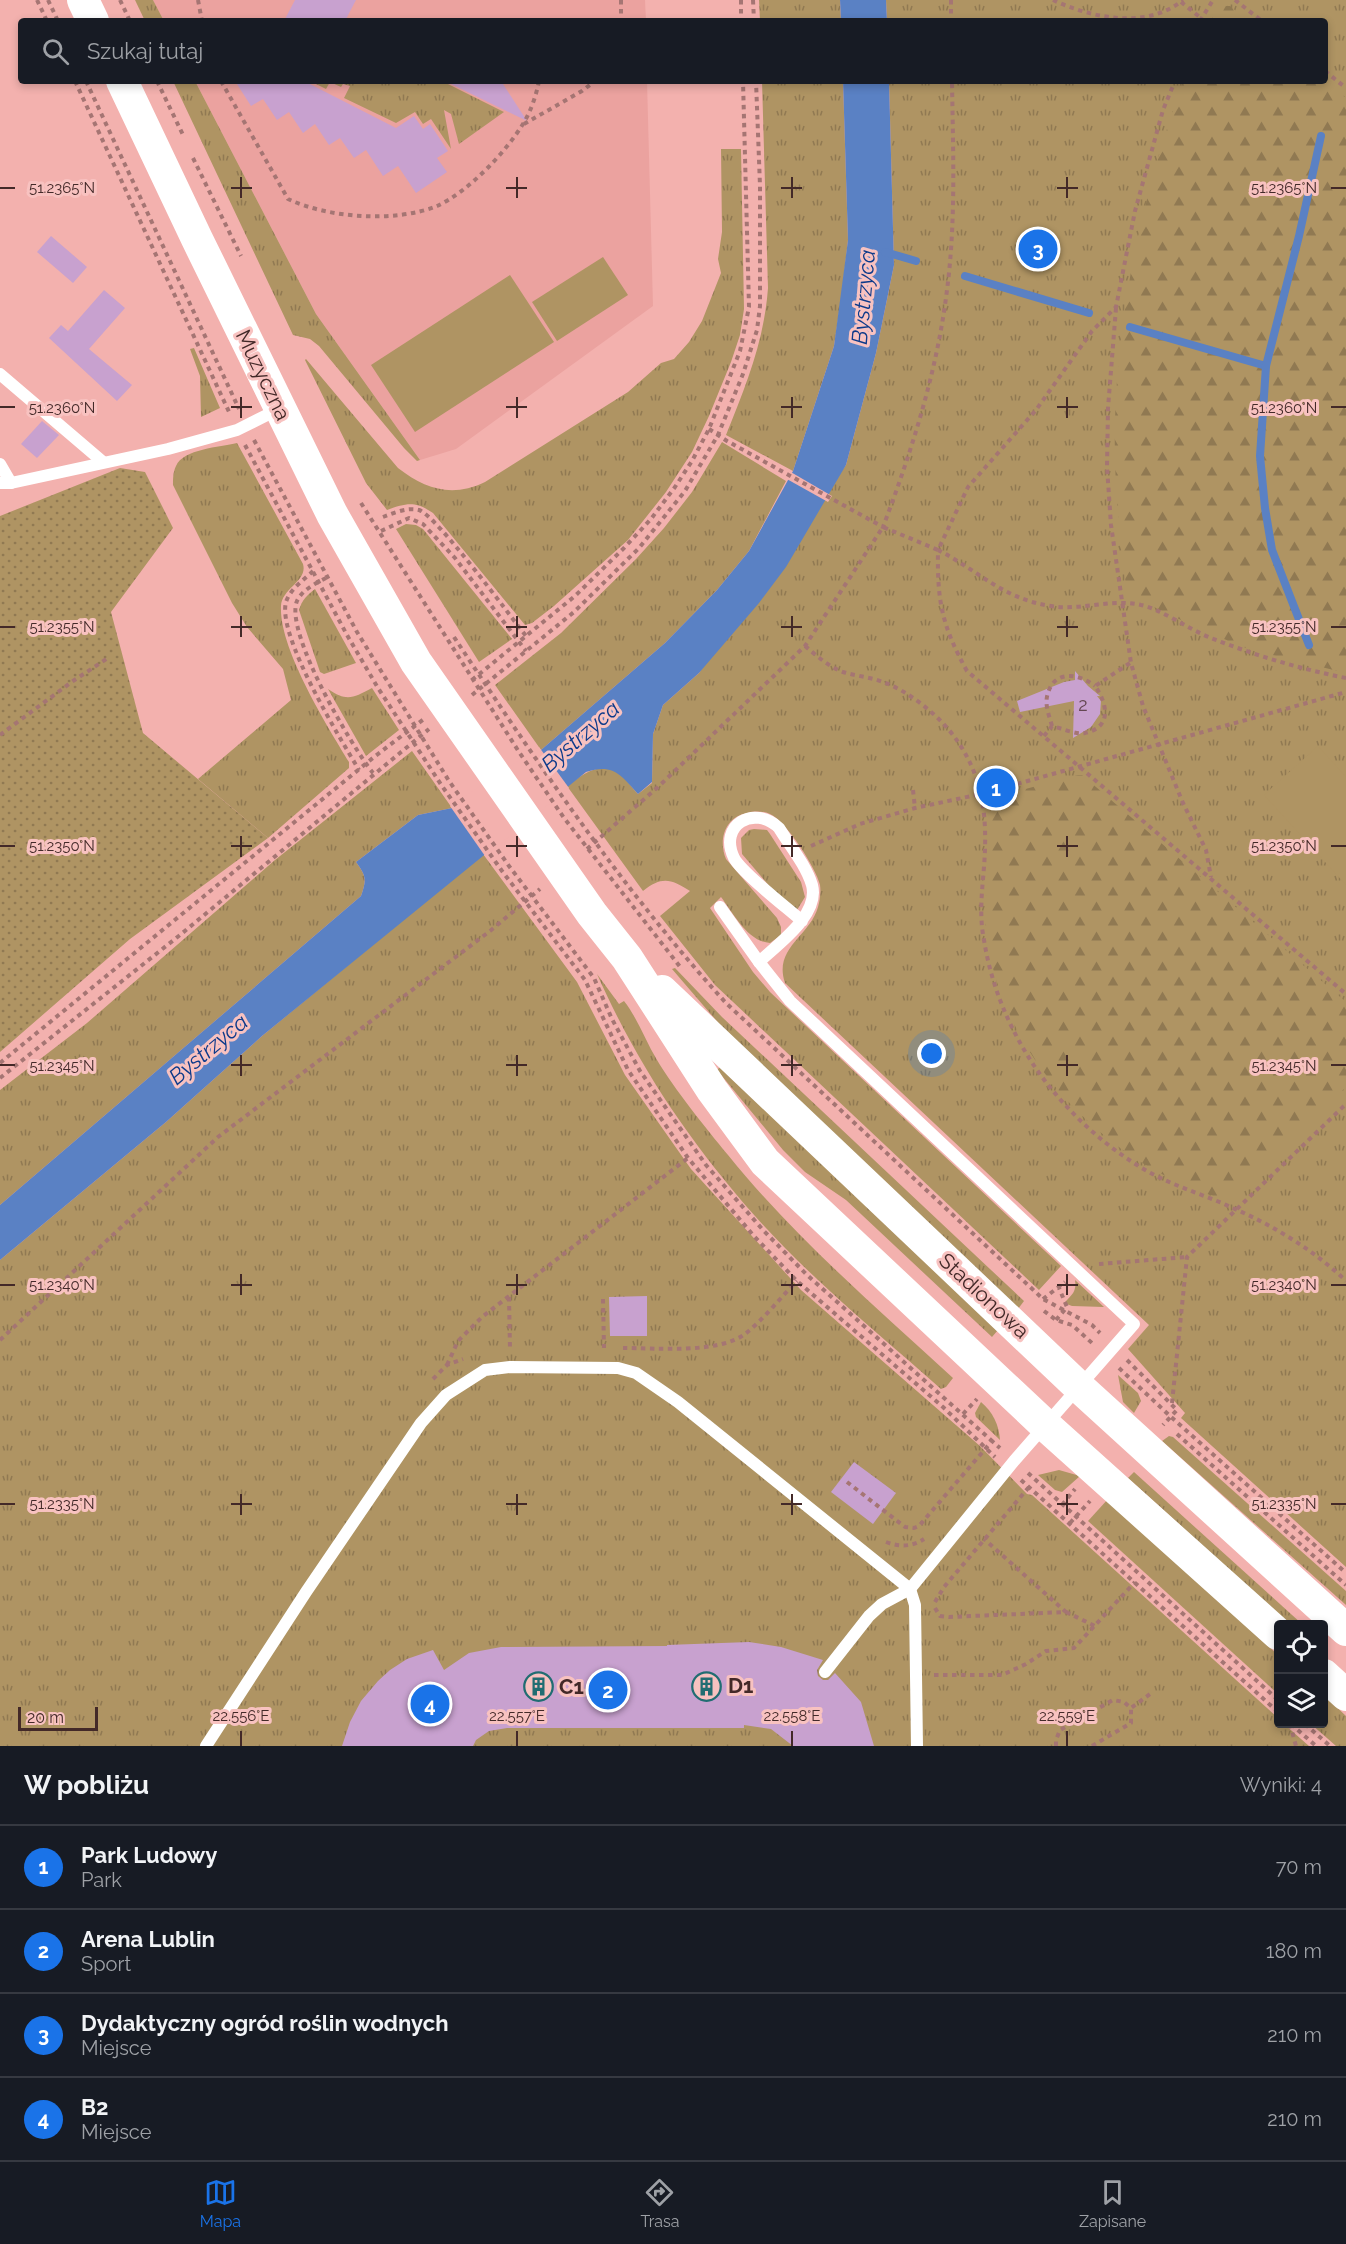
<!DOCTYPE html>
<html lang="pl">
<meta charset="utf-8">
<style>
:root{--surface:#171b24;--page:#20242c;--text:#f1f3f6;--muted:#9ea1a6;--line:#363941;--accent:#1a73e8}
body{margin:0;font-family:Raleway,sans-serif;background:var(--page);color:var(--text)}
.controls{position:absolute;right:18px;bottom:18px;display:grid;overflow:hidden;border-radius:6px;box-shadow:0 3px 9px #0003}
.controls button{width:54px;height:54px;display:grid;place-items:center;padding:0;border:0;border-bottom:2px solid var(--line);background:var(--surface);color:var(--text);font:30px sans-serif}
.scale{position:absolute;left:18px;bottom:15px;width:80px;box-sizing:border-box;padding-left:6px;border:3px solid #432928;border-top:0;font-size:16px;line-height:21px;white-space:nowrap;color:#432928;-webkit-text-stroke:4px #f8c2c0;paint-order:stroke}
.you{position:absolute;left:932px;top:1054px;width:21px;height:21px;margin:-15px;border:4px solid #fff;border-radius:50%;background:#1a73e8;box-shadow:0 0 0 9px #1a73e833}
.badge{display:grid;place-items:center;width:39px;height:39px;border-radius:50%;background:var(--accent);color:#fff;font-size:20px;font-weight:700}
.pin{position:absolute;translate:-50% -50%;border:3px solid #fff;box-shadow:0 2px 6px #0006}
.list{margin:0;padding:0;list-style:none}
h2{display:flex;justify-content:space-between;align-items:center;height:78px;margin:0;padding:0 24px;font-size:26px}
h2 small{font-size:20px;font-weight:400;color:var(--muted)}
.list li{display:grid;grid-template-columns:39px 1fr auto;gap:18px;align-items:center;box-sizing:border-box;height:84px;padding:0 24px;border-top:2px solid var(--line)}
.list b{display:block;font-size:22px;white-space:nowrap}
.list p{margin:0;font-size:20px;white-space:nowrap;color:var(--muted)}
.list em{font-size:20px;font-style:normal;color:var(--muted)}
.icon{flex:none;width:33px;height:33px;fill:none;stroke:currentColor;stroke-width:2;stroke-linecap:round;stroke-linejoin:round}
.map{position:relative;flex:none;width:1346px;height:1746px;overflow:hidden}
.search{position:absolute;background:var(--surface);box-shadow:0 3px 9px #0003;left:18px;right:18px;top:18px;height:66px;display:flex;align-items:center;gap:15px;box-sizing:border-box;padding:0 21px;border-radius:6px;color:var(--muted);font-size:22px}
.sheet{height:414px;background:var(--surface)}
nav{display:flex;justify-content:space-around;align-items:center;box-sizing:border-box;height:84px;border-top:2px solid var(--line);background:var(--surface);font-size:16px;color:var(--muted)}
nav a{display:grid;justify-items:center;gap:3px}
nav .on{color:var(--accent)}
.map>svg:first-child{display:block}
</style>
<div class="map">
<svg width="1346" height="1746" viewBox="0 0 1346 1746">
<defs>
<pattern id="grass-tufts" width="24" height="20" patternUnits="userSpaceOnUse" patternTransform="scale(1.5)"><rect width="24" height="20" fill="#af9463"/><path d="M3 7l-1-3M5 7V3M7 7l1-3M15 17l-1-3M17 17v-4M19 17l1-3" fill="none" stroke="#907952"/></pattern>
<pattern id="forest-firs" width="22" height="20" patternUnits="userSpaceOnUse" patternTransform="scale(1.5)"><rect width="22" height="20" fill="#af9463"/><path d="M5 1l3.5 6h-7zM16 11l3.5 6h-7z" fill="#907952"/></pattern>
<pattern id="garden-dots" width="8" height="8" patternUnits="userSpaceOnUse" patternTransform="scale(1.5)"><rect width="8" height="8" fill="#af9463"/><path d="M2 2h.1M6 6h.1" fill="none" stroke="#907952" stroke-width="1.8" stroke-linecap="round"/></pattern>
</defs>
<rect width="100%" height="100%" fill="#f3b1ae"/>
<!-- built -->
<g fill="#eba29f">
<path d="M153,0H645L646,21H164Z"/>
<path d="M195,81H647L653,306L456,449L420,460L316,314Z"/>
</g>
<!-- grass -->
<g fill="url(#grass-tufts)">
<path d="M135,0H153L164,21H145Z"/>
<path d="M759,0H840L841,21H760Z"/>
<path d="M886,0H1346V1567L1181,1418L1185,1413L1128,1349L1149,1325L785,983C773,948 810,936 818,907C820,900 821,892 820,885C816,868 786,821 770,814C764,811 754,811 747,813C725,817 718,840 726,859L777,918L781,927V935L770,943C748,942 733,913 721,897L710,908L753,972L770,992L1061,1266L1039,1290L715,985L660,916L690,891C671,879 662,876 643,891L567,786C582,775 600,760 619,773C626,778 632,788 638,794L652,783L653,734L663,705L699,673L846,465L876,353L894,265L889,81H1325V21H887Z"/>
<path d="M173,81H195L316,314L420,460L417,461L404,448L319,346L310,339L293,335Z"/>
<path d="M318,81H442L504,112L459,144L451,114L444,110L451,149L431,119L423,124L415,112L396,123L344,98L350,86L343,84L341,87L330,82L326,89L316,84Z"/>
<path d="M762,81H843L848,240L842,292L834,346L793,471L726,435C746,385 764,342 768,288Z"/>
<path d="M721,149H741L744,309L740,335L731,362L709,416L692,452L666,492L628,540L554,606L532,623L525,625L433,513C415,501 407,503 387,510L366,483L305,360L306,359L398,468C425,489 452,498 485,482L628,392L661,363L674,359L689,342L702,321L721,273L718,259L722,232Z"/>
<path d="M194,348L220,408L201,417L200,376L190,349Z"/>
<path d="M722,442L786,481L749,551L717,590L665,643L541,750L495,685L561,633L636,559L664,528L692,492Z"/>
<path d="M237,443L303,564C308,581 282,588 281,606C279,649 327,725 349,762V768L268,838L198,779L291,700L283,669L247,627L232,603L173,485C173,479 173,472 176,466C183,449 220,447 237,443Z"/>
<path d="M406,524L416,525L423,529L512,639L479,662L396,529Z"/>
<path d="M315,589L356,663L324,674L320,672L299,610C302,600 307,595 315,589Z"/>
<path d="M372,688L399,730L366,756L328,689C347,702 353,698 372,688Z"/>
<path d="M412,751L452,808L418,815L356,862C366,876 367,879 361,896L0,1205V1090L87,1023L275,860Z"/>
<path d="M754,829L767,830L770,834L801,882L805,897L797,910L783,902L742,854L741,838L749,830Z"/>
<path d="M483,854L577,982L625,1075L691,1169L801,1290L980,1446L1027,1494L1032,1495L1278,1718V1724H1284L1309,1746H0V1260L166,1122L262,1036Z"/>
<path d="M675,968L722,1017L1024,1301L1018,1309L727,1033L672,969Z"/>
<path d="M597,974L619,1004L624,1001C638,1019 645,1040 657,1060C675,1090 705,1127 728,1155C794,1237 876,1307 953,1378L946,1387L941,1389C878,1333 811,1279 755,1216C689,1141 638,1066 597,974Z"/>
<path d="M721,1066L998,1330L992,1337L846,1200L805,1172L783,1150L717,1070Z"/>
<path d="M1075,1280L1104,1307L1072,1306L1064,1303C1072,1295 1077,1291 1075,1280Z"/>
<path d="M1118,1375L1138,1393L1141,1401L1134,1413L1123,1402Z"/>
<path d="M981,1402C993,1412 999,1425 1000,1440L976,1417L975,1413Z"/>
<path d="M1169,1436L1173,1437L1346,1591V1605L1162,1441Z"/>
<path d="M1059,1470L1080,1476L1062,1492L1055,1490L1038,1475Z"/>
<path d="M1134,1472L1302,1624H1289L1128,1478Z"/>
<path d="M1108,1499L1278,1655V1694L1088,1521Z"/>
<path d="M1324,1695L1346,1716V1746H1336L1311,1724H1324Z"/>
</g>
<!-- forest -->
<g fill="url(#forest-firs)">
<path d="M1225,6H1230L1248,21H1209Z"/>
<path d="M1183,81H1324L1346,98V673L1251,650L1202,630L1131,596L1127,592C1121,549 1116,505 1115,461C1112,331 1140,203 1183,81Z"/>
<path d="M1078,775H1082L1346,1002V1087L1228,1198C1213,1200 1164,1176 1149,1167C1061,1114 989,1020 985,914C985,896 988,878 989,860C989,853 990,845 990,837C989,826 985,813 988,801L992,798Z"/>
</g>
<!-- garden -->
<path fill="url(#garden-dots)" d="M120,468L145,472L173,528L111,612L143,733L268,838L130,939L0,1052V516Z"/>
<!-- pitch -->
<g fill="#af9463">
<path d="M603,257L628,295L557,341L532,302Z"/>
<path d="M510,275L554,342L415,432L371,365Z"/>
<path d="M1318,746L1346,777V885L1264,795Z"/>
</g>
<!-- water -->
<g fill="#5a81c4">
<path d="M840,0H886L887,21H841Z"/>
<path d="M843,81H889L894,265L876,353L846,465L786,567L759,603L699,673L663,705L653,734L652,782L638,794C621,775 613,763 586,772L262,1036L166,1122L0,1260V1205L361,896C367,879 366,876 356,862L418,815L452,808L541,750L665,643L717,590L749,551L793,471L834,346L848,240Z"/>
</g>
<!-- pier -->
<g fill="#f3b1ae">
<path d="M789,471L832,496L828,502L785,478Z"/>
<path d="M539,747L569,788L485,856L450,806Z"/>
</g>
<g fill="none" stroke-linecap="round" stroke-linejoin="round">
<!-- stream -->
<g stroke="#5a81c4" stroke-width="8">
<path d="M885,252L916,261"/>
<path d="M965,276L1089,313"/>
<path d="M1130,327L1266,366"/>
<path d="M1309,645L1272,550L1265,508L1260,456L1266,366L1299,236L1321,136"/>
</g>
</g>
<!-- building -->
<g fill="#c8a1cf">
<path d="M295,0H356L345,21H284Z"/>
<path d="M235,81H304L396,128L414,116L423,129L430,124L448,151L437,158L447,172L416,193L398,166L383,176L366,150L354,158L340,138L329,145L315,124L303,133L289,112L277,120L263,99L251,106Z"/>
<path d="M445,81H501L527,121L490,103Z"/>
<path d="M51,236L87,267L73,283L37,252Z"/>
<path d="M104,290L125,308L89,349L132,385L117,401L49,338L61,325L68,331Z"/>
<path d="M42,421L59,435L37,458L21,444Z"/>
<path d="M1075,671L1088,686L1100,696H1097L1101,701L1100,714L1091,727L1073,738L1074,701L1020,712L1017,701L1064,682L1075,680Z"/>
<path d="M647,1296V1336H610L609,1297Z"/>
<path d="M854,1462L896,1493L873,1524L831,1492Z"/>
<path d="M749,1642L781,1647L823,1660L817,1670L818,1676L823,1680H828L835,1673L861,1702L874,1746H793L771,1729L744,1725V1728H507L489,1731L476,1740L473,1746H342L350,1722L361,1701L378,1681L390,1670L407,1659L433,1650L444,1670L469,1653L501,1647L667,1646V1645Z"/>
</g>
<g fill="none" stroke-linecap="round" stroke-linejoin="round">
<!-- path -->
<g stroke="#a57573" stroke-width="4" stroke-dasharray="4.5 4.5" stroke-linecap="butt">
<path d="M37,0L47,21"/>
<path d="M48,0L58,21"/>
<path d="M120,0L130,21"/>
<path d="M198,0L202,21"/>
<path d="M621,0V21"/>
<path d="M741,0V21"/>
<path d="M753,0L754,21"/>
<path d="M951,0V21"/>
<path d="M1053,0C1092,18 1146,30 1183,0"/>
<path d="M1235,0L1262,21"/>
<path d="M1181,2L1201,18"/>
<path d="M1200,21L1213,0"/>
<path d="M1325,71L1346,88"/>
<path d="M75,81L230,414"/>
<path d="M86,81L239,409"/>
<path d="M157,81L184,137"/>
<path d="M221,81L288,199C328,218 395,223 437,206C468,192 505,153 523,124C531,111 536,96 539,81"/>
<path d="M524,124L582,91L595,81"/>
<path d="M193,158L241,256"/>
<path d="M1116,308L1108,408L1107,467L1111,525L1131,663L1143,706L1183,803L1206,850L1211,877"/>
<path d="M709,429L727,441L883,527C912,450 937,372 947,290C956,221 953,151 952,81"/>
<path d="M254,440L357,632L449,781L509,866L594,978L612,1019L640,1071L706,1165L763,1230L806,1274L992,1441"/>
<path d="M245,445L347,635L378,688L442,786L502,871L585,980L628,1070L688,1158L753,1235L797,1281L943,1407L995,1457"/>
<path d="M361,503L519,752L564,818L681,968"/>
<path d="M383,517C394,513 407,507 419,510C436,515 510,616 526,636"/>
<path d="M381,531L409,518L423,524L455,558L526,651"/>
<path d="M313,571C304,580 290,589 286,602C277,636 340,738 359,770"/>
<path d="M326,578C316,583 302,590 297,601C284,632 352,747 373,773"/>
<path d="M454,637C538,764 623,890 726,1003L1043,1299L1092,1325L1100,1333"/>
<path d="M805,646C817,656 829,667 843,672C856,676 870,677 883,682C906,690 933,711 949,730C983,771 988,815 984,867C982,891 979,916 984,940C992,991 1014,1040 1045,1081C1073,1117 1107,1148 1147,1171C1175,1187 1206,1195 1235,1209C1274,1226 1315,1251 1346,1281"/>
<path d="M1346,678C1300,669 1254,655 1211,638C1190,630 1161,609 1141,605C1111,598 1081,611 1051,606C1003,599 979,571 938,550C937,601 942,626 967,671L1346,994"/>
<path d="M472,680L575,596L624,548L651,519L675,487L692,461L709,429L740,351L749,307L743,81"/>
<path d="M472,695L574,612L639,548L685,491L718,435L743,374L757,330L760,306V186L756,81"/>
<path d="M1052,726C1049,715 1044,704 1048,693C1055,669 1080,674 1095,686"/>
<path d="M0,735L73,681L108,658"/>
<path d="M1044,736L1052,726C1061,728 1076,735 1085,733C1113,727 1107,703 1095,686L1130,663"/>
<path d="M913,790L915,808"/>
<path d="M811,846L860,824L915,808L981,794L1346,692"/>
<path d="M587,849L658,787L805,646L883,527L938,550L968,487L1036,410L1092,331L1116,307L1135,211L1163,110L1175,81"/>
<path d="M0,1063L374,757L424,719"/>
<path d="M0,1078L180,935L429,729"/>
<path d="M1099,1264L1187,1257"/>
<path d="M509,1297L510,1349"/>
<path d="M603,1299L604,1348"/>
<path d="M1043,1299L1065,1282"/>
<path d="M1044,1311L1056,1320L1072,1325L1092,1343"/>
<path d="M1056,1320L1067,1307L1059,1288"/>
<path d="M0,1340L218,1137L490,931L540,889"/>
<path d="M623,1348C657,1348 718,1354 745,1334C764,1319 780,1298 797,1281"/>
<path d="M1127,1360L1177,1410L1163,1425"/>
<path d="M447,1365L458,1341L482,1317L688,1158"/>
<path d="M1119,1368L1171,1417L1346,1573"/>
<path d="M433,1379L447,1365L463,1359"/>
<path d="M1172,1403L1187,1257L1346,1104"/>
<path d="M963,1414L977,1399"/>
<path d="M1177,1434L1346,1585"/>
<path d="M1028,1473L1278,1700"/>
<path d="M1021,1480L1278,1712"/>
<path d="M847,1482L905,1527L914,1528L919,1526L992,1441L1000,1448"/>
<path d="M1062,1505L1075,1489"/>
<path d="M1070,1523L1090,1501"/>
<path d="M886,1542C899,1547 912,1547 924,1539"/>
<path d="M935,1602L944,1587L1029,1487"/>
<path d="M935,1608L940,1616L949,1617L1066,1612L984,1539"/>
<path d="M1066,1612L1095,1626"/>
<path d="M934,1675H1002L1026,1664L1046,1651L1074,1648L1135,1582"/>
<path d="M1290,1724L1296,1746"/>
<path d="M1291,1724L1316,1746"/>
<path d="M1305,1724L1330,1746"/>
<path d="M1056,1746V1740L1060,1730L1113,1700L1124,1702L1131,1708L1150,1694"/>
<path d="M1092,1746L1131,1723V1708"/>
</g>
<!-- lane -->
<g stroke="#fff" stroke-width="12">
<path d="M0,374L103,462"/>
<path d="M0,464L11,483"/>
<path d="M0,483H11L168,449L237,430L279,409"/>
<path d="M720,907L759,962L790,1001L1134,1324L1014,1461L910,1589L882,1604L869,1616L825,1672"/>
<path d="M759,962C778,944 820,915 812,885C806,865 790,846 779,828C754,804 718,825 734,858C742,873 786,907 802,921"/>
<path d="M206,1746L306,1592L421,1423L446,1395L485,1370L510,1367L618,1368L636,1373L678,1402L910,1589L915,1605L917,1746"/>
</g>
<!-- secondary -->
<g stroke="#fff" stroke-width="32">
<path d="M83,0L93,21"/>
<path d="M122,81L197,239L332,514L416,662L592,914L627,958L712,1090L765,1162L1045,1425L1278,1634"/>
<path d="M662,991L1079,1387L1346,1630"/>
<path d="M1324,1675L1346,1695"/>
</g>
</g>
<!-- ticks -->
<path fill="none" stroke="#432928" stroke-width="2" d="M241,177V198M517,177V198M792,177V198M1067,177V198M0,188H15M231,188H252M506,188H527M781,188H802M1057,188H1078M1331,188H1346M241,397V418M517,397V418M792,397V418M1067,397V418M0,407H15M231,407H252M506,407H527M781,407H802M1057,407H1078M1331,407H1346M241,616V637M517,616V637M792,616V637M1067,616V637M0,627H15M231,627H252M506,627H527M781,627H802M1057,627H1078M1331,627H1346M241,836V857M517,836V857M792,836V857M1067,836V857M0,846H15M231,846H252M506,846H527M781,846H802M1057,846H1078M1331,846H1346M241,1055V1076M517,1055V1076M792,1055V1076M1067,1055V1076M0,1065H15M231,1065H252M506,1065H527M781,1065H802M1057,1065H1078M1331,1065H1346M241,1274V1295M517,1274V1295M792,1274V1295M1067,1274V1295M0,1285H15M231,1285H252M506,1285H527M781,1285H802M1057,1285H1078M1331,1285H1346M241,1494V1515M517,1494V1515M792,1494V1515M1067,1494V1515M0,1504H15M231,1504H252M506,1504H527M781,1504H802M1057,1504H1078M1331,1504H1346M241,1731V1746M517,1731V1746M792,1731V1746M1067,1731V1746"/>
<!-- icons -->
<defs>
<symbol id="building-ring" viewBox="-11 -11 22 22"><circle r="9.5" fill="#f8c2c0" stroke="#216d72" stroke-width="1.5"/><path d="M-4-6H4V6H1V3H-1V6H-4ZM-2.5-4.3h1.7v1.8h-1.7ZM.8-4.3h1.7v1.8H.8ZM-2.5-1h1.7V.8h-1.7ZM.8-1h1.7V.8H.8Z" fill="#216d72"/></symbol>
</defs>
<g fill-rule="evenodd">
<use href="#building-ring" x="690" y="1670" width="33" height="33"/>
<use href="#building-ring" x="522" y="1670" width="33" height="33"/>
</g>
<g text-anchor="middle" stroke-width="6" stroke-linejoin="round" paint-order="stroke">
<!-- number labels -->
<g font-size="18" fill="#644752">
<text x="1083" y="711">2</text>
</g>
<!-- street labels -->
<g font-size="21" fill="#432928" stroke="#f8c2c0">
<text transform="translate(263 375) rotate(64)" y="7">Muzyczna</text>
<text transform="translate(984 1296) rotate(43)" y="7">Stadionowa</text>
</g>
<!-- poi labels -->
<g font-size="21" font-weight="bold" fill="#432928" stroke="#f8c2c0" text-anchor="start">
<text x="728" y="1693">D1</text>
<text x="559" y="1694">C1</text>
</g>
<!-- water labels -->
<g font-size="22" font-style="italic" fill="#0d3a8a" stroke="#f8c2c0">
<text transform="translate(863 297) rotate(-85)" y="8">Bystrzyca</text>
<text transform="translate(580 736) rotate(-41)" y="8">Bystrzyca</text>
<text transform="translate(208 1049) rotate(-40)" y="8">Bystrzyca</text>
</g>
</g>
<g font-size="15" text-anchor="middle" fill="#432928" stroke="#f8c2c0" stroke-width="6" stroke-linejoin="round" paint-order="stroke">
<text x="62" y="193">51.2365°N</text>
<text x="1284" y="193">51.2365°N</text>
<text x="62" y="413">51.2360°N</text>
<text x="1284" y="413">51.2360°N</text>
<text x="62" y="632">51.2355°N</text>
<text x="1284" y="632">51.2355°N</text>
<text x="62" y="851">51.2350°N</text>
<text x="1284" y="851">51.2350°N</text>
<text x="62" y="1071">51.2345°N</text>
<text x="1284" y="1071">51.2345°N</text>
<text x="62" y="1290">51.2340°N</text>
<text x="1284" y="1290">51.2340°N</text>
<text x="62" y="1509">51.2335°N</text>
<text x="1284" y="1509">51.2335°N</text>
<text x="241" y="1721">22.556°E</text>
<text x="517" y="1721">22.557°E</text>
<text x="792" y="1721">22.558°E</text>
<text x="1067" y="1721">22.559°E</text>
</g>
</svg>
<div class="controls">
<button><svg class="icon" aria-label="locate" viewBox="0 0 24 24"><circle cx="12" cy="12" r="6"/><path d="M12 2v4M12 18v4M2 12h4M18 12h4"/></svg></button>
<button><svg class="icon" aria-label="layers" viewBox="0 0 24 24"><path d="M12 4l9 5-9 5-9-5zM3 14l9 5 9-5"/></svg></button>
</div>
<div class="scale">20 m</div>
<div class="you"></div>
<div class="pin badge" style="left:996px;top:788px">1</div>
<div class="pin badge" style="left:608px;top:1690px">2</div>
<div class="pin badge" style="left:1038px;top:249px">3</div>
<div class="pin badge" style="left:430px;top:1704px">4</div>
<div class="search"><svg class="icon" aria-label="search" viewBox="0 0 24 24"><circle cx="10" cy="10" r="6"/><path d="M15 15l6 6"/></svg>Szukaj tutaj</div>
</div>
<section class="sheet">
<h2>W pobliżu<small>Wyniki: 4</small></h2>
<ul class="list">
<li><span class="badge">1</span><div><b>Park Ludowy</b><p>Park</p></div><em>70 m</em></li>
<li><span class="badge">2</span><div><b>Arena Lublin</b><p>Sport</p></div><em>180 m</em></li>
<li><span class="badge">3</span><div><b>Dydaktyczny ogród roślin wodnych</b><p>Miejsce</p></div><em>210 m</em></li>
<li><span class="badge">4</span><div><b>B2</b><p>Miejsce</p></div><em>210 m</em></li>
</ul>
</section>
<nav>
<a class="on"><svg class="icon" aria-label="map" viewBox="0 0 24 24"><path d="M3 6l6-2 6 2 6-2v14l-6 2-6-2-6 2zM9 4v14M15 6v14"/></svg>Mapa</a>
<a><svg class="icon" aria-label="directions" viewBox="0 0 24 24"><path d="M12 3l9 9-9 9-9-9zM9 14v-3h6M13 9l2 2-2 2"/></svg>Trasa</a>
<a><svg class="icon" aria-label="saved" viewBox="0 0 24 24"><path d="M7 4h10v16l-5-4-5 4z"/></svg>Zapisane</a>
</nav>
